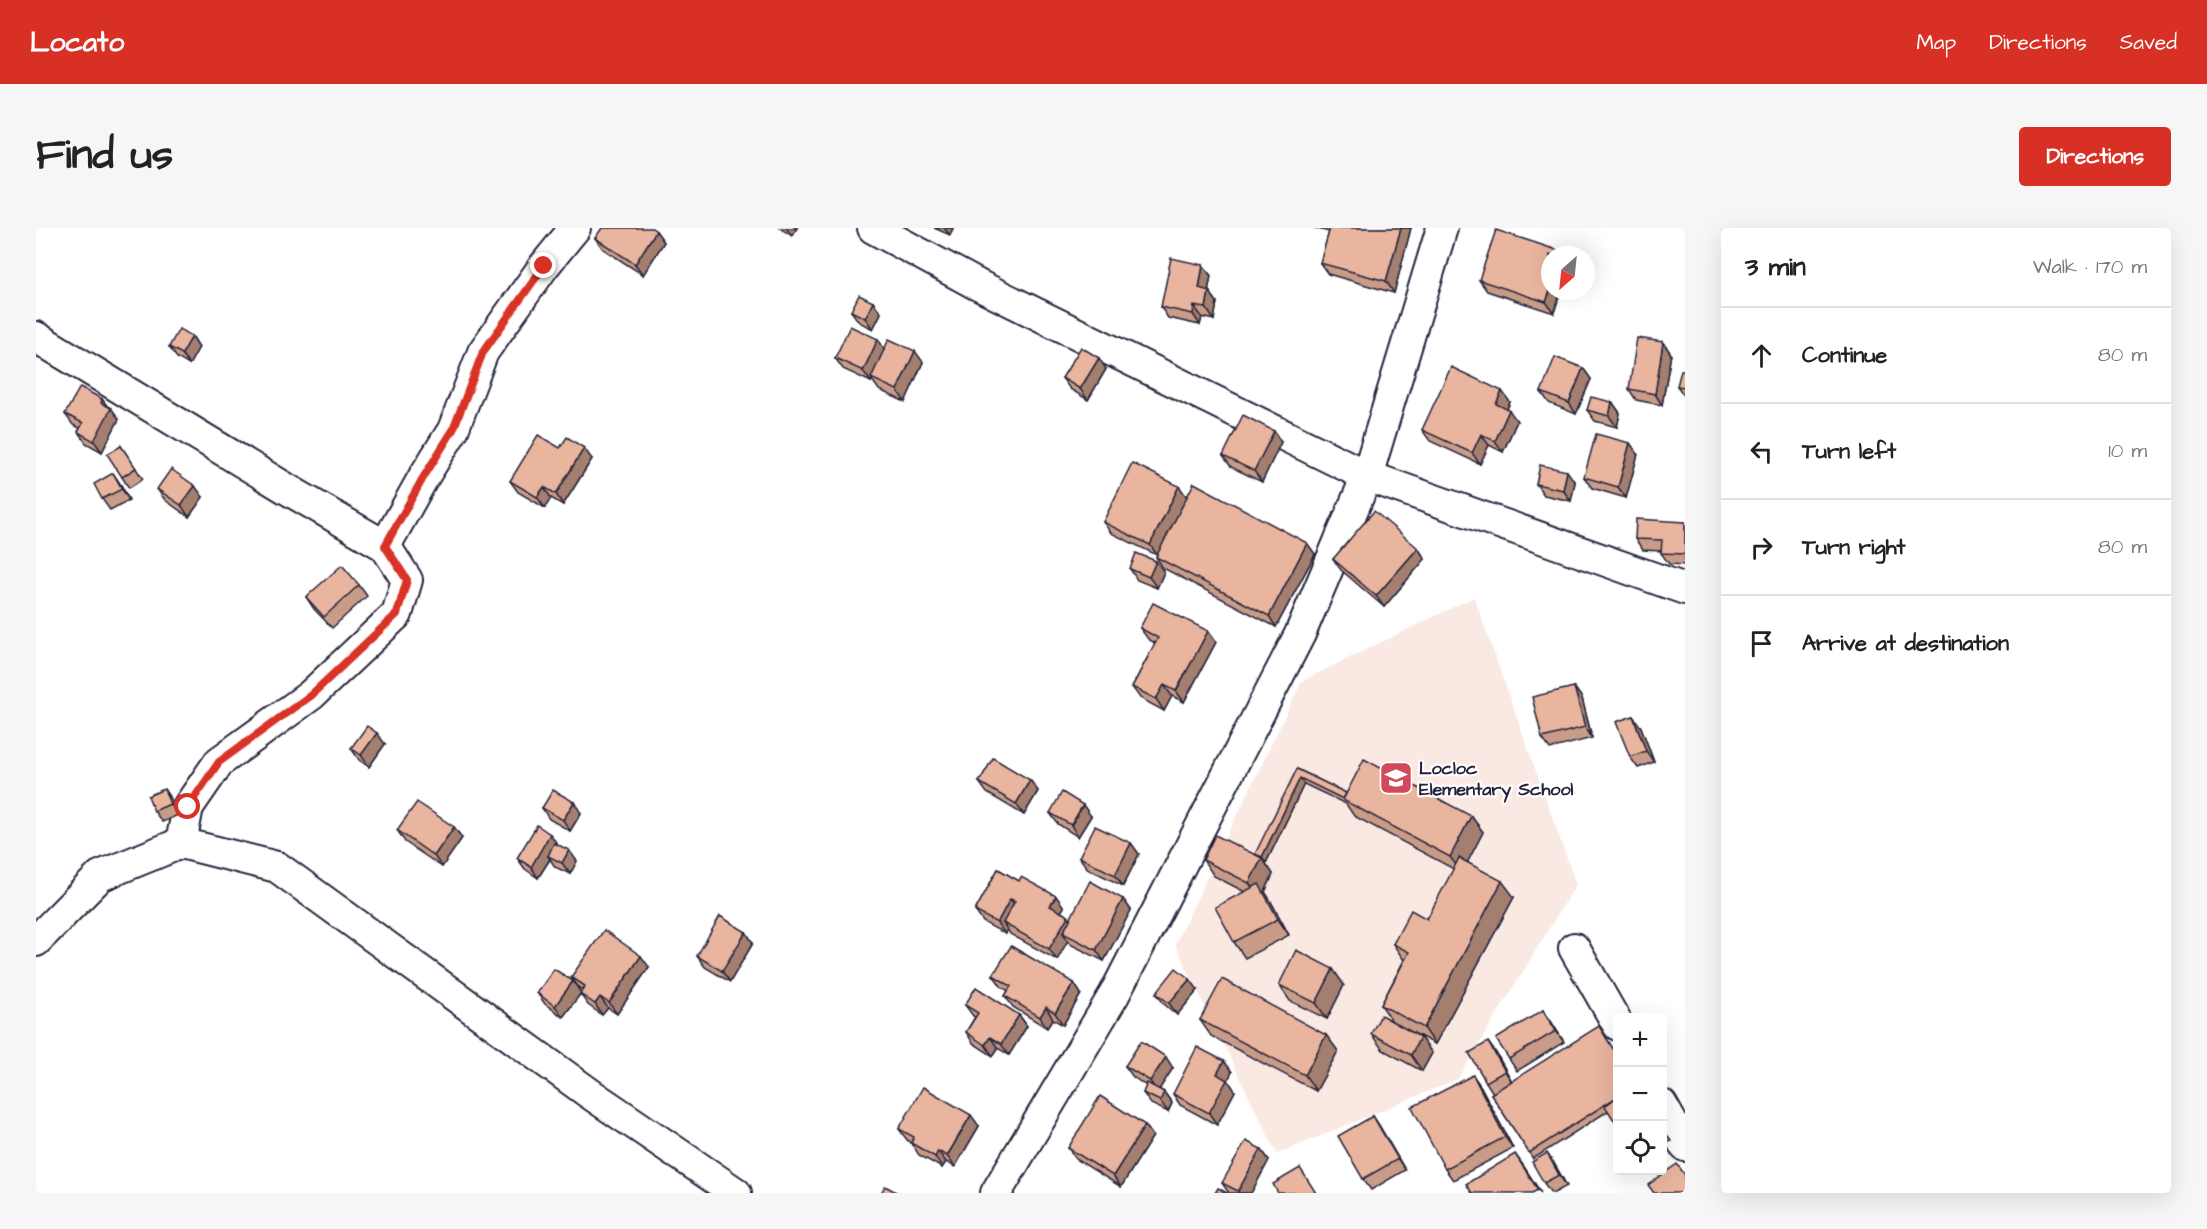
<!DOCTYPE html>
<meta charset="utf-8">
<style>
:root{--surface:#fff;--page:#f6f6f6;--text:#222;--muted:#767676;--line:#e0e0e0;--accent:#d93025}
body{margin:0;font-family:"Architects Daughter",sans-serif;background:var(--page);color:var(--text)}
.controls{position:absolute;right:18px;bottom:18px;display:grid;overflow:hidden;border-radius:6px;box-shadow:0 6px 24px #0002}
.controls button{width:54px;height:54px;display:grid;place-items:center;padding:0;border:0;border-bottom:2px solid var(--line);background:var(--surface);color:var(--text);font:30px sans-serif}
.compass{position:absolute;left:1505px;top:18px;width:54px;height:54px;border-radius:50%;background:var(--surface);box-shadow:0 6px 24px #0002;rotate:207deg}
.stop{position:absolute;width:18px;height:18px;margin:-14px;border:4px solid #d93025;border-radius:50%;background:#fff}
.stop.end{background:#d93025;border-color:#fff;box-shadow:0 2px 6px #0008}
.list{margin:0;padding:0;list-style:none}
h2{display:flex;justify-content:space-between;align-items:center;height:78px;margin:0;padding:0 24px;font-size:26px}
h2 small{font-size:20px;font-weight:400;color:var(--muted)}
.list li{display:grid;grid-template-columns:39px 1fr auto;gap:18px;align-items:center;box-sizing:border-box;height:96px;padding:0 24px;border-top:2px solid var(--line)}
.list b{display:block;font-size:22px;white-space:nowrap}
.list em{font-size:20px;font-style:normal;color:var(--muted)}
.icon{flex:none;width:33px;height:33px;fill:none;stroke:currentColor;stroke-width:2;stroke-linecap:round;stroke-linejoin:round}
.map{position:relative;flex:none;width:1649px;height:965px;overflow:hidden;border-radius:6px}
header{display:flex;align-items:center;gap:36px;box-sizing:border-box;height:84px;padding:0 30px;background:var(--accent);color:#fff}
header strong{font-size:28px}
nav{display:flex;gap:33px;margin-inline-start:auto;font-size:21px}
.intro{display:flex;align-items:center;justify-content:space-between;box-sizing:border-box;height:144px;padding:0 36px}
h1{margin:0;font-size:42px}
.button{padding:15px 27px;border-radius:6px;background:var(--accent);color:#fff;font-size:21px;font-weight:700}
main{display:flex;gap:36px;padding:0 36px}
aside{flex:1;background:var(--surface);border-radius:6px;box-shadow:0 6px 24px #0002}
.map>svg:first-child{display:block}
</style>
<header>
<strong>Locato</strong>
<nav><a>Map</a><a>Directions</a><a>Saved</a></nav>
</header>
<div class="intro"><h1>Find us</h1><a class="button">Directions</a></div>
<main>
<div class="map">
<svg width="1649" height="965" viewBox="0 0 1649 965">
<rect width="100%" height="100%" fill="#fff"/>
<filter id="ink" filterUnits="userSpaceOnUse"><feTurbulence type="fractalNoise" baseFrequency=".0167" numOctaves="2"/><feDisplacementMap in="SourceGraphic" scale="12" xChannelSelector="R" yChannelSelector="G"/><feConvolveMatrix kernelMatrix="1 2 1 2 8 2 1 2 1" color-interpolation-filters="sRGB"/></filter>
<g filter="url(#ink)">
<!-- built -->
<path fill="#f9e9e2" d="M1438,369L1540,656L1422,851L1241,926L1139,716L1266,453Z"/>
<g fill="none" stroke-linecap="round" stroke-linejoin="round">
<defs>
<g id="minor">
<path d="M837,0L942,57L1331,248L1649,361"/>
<path d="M0,109L251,261L349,318L371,352L361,386L275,467L183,534L152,579L145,615"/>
<path d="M349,318L387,250L417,202L447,124L508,38L539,0"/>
<path d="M0,713L64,648L145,615L241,639L553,865L700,965"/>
<path d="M1538,720L1582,797"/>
<path d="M1626,877L1649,918"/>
<path d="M960,965L1078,767L1264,406L1331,248L1406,0"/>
</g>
</defs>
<!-- minor casing -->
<use href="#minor" stroke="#22223b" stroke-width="34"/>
<!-- minor -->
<use href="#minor" stroke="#fff" stroke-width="30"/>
</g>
<!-- wall -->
<g fill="#c99c88" stroke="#22223b" stroke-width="1.5">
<path d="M744,0H761L756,8Z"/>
<path d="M898,0H917L914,7Z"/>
<path d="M1278,0H1375L1358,65L1292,46L1284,35L1293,4Z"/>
<path d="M620,3L628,14L607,47L567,21L559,10Z"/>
<path d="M1527,24L1518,85L1451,63L1443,52Z"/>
<path d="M1167,37L1175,48L1172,63H1173L1181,74L1178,92L1166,89L1164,97L1132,90L1125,79Z"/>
<path d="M837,74L845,85L837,101L823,94L815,83Z"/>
<path d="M156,108L163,119L153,137L141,130L133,119Z"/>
<path d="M1627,114L1635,126L1626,177L1600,172L1593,161Z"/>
<path d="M849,121L887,134L869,174L843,162L836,152L835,154L807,141L799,130Z"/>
<path d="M1547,140L1555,151L1540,186L1513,175L1505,164Z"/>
<path d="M1070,141L1052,172L1034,161L1026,150Z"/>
<path d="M1649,142V169L1641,158Z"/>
<path d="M66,171L71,178L75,180L83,191L66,224L50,215L42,204L44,200L37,197L29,186Z"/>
<path d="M1474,174L1471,181L1481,193L1467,224L1453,217L1444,236L1394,213L1386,202Z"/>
<path d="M1576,174L1584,185L1581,199L1559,193L1551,182Z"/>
<path d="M1245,214L1226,254L1195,239L1187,228Z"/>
<path d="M85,218L107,251L93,260L86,249Z"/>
<path d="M524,220L556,231L527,277L515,270L509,280L482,264L474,253Z"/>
<path d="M1602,226L1590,270L1556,260L1548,249Z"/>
<path d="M1539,254L1535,273L1508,267L1500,256Z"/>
<path d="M85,257L93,272L74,282L66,271Z"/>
<path d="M121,261L167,269L153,289L129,272Z"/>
<path d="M1151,269L1271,315L1279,326L1240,399L1127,340L1120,329L1121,327L1075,305L1067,294Z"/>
<path d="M1649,294V337L1633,336L1625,325L1626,323L1607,322L1599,311Z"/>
<path d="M1382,320L1389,331L1348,379L1305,342L1297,331Z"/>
<path d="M1094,341L1128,344L1121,360L1101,352Z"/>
<path d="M323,357L331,368L296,400L278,381L270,369Z"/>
<path d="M1104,400L1172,403L1180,414L1148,474L1136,468L1128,483L1104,470L1096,459L1119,415L1112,411Z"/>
<path d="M1538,459L1546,470L1556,510L1514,521L1506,510Z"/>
<path d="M1605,499L1618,534L1602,540L1594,529Z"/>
<path d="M349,516L333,539L323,532L315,520Z"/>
<path d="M1261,541L1310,565L1435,588L1447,604L1431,634L1478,669L1399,816L1370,801L1384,809L1396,825L1386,843L1347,822L1335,806L1356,793L1345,777L1368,732L1357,716L1391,691L1418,641L1318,588L1310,576L1268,556L1230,635L1229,634L1237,646L1229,664L1234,672L1253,707L1209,730L1198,714L1209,664L1178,648L1167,632L1220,627Z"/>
<path d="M994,552L1002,563L988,587L951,565L943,554Z"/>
<path d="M136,573L142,587L126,594L118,583Z"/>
<path d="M506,580L545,585L534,603L513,591Z"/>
<path d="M1014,585L1055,588L1042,609L1022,596Z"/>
<path d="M418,599L426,610L406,639L369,614L361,602Z"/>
<path d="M1095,615L1103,626L1087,658L1051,640L1043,629Z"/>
<path d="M522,617L541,633L534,646L519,639L514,631L502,650L489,641L481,630Z"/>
<path d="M962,641L1028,679L1025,684L1032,688L1034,691L1087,671L1095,682L1068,733L1034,716L1032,712L1021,732L974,706L971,701L969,706L947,694L939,683Z"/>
<path d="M710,704L717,715L694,754L669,739L661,728Z"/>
<path d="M613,739L581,786L572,780L566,787L552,777L544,766L547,762L543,760L535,749Z"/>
<path d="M957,747L1038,755L1045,766L1027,797L1017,791L1011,800L977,779L969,768L972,763L965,758Z"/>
<path d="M537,753L545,765L527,789L509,776L501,765Z"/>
<path d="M1243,757H1308L1291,791L1254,773Z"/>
<path d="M1162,762L1141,787L1128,776L1120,765Z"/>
<path d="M929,777L983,787L991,798L973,827L962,820L957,828L937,815L930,804L939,789L937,788Z"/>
<path d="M1507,782L1528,814L1481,843L1473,831Z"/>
<path d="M1164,792L1290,807L1302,823L1280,863L1175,808Z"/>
<path d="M1460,825L1476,853L1581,826L1572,883L1497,931L1455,866L1457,865L1450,854Z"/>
<path d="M1188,833L1196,844L1192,852L1199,863L1181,897L1144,877L1137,866Z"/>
<path d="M1089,838L1137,840L1123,861L1128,864L1136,875L1132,884L1115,876L1107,865L1110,858L1097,849Z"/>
<path d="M1445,859L1477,920L1417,952L1409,941Z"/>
<path d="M1337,888L1344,899L1369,942L1335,962L1327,951Z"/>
<path d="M1109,897L1117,908L1085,959L1040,931L1032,920Z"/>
<path d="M943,898L919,939L910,934L906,940L883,927L875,915L871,912L863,901Z"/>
<path d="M1626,901L1635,913L1626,918Z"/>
<path d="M1225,921L1233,932L1215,965H1193L1186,955Z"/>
<path d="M1519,937L1531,958L1518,965H1515L1508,955Z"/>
</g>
<!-- shaded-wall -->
<g fill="#a47f6f" stroke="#22223b" stroke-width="1.5">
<path d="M750,0H761L756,8Z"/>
<path d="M908,0H917L914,7Z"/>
<path d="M1365,0H1375L1358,65L1350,53Z"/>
<path d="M620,3L628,14L607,47L599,36Z"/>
<path d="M1167,37L1175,48L1170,72L1163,60Z"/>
<path d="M1173,63L1181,74L1178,92L1170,80Z"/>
<path d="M1514,63H1525L1518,85L1510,74Z"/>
<path d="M837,74L845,85L837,101L829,90Z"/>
<path d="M1158,78L1166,89L1164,97L1157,86Z"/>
<path d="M156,108L163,119L153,137L146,126Z"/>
<path d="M842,111L849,122L835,154L827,143Z"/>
<path d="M1627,114L1635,126L1626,177L1619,166Z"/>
<path d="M879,123L887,134L869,174L861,162Z"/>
<path d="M1063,130L1070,141L1052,172L1044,161Z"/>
<path d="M1547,140L1555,151L1540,186L1533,175Z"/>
<path d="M1466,163L1474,174L1468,187L1460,176Z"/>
<path d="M66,171L74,182L75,180L83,191L66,224L58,213L65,175Z"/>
<path d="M1576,174L1584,185L1581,199L1573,188Z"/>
<path d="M1473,182L1481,193L1467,224L1459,213Z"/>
<path d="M1238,203L1245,214L1226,254L1218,243Z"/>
<path d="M1445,206L1453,217L1444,236L1436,225Z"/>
<path d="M1594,215L1602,226L1590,270L1582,259Z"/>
<path d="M548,220L556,231L527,277L520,266Z"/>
<path d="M1531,243L1539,254L1535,273L1527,262Z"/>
<path d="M77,245L85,257L93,272L86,261Z"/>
<path d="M159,258L167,269L153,289L145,277Z"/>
<path d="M1143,258L1151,269L1122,328L1114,317Z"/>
<path d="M508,259L515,270L509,280L501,269Z"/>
<path d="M1271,315L1279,326L1240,399L1233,388Z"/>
<path d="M1382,320L1389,331L1348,379L1340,368Z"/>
<path d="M1120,333L1128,344L1121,360L1113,349Z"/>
<path d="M1172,403L1180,414L1148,474L1140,463Z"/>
<path d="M1128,457L1136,468L1128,483L1120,471Z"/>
<path d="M1538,459L1546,470L1556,510L1549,499Z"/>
<path d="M1597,488L1605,499L1618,534L1610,523Z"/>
<path d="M341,505L349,516L333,539L325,527Z"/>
<path d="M1264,550L1268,556L1230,635L1226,629Z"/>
<path d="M994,552L1002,563L988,587L980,576Z"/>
<path d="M128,561L136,573L142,587L134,576Z"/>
<path d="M538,574L545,585L534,603L527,592Z"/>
<path d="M1047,577L1055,588L1042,609L1035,597Z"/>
<path d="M1435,588L1447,604L1426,645L1414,629Z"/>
<path d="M418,599L426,610L406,639L398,628Z"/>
<path d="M514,606L522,617L512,628L514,631L502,650L495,639Z"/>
<path d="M1095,615L1103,626L1087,658L1079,647Z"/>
<path d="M533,622L541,633L534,646L526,635Z"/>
<path d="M1226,630L1237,646L1229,664L1234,672L1253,707L1242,691L1225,672L1213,655Z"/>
<path d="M1466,653L1478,669L1399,816L1388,800Z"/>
<path d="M1020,668L1028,679L1022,689L1014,678Z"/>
<path d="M974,671L982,682L967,695L971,701L969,706L961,695Z"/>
<path d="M1087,671L1095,682L1068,733L1060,722Z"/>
<path d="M1032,688L1040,699L1027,705L1032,712L1021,732L1013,721Z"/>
<path d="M710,704L717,715L694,754L686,743Z"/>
<path d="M605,728L613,739L581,786L573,775Z"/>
<path d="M1297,741L1308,757L1291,791L1280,775Z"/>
<path d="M1154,751L1162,762L1141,787L1133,775Z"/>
<path d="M537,753L545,765L527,789L519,778Z"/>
<path d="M1038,755L1045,766L1027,797L1019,785Z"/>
<path d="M564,769L572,780L566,787L559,776Z"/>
<path d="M1010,779L1017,791L1011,800L1004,789Z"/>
<path d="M1507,782L1515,793L1528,814L1520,803Z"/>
<path d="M983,787L991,798L973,827L965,816Z"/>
<path d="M1290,807L1302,823L1280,863L1269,847Z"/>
<path d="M954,809L962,820L957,828L949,817Z"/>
<path d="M1384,809L1396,825L1386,843L1375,827Z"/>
<path d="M1452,814L1460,825L1476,854L1469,843Z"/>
<path d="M1130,829L1137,840L1121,865L1114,853Z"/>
<path d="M1188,833L1196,844L1192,852L1199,863L1181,897L1173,885L1181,846Z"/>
<path d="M1437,847L1445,859L1477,920L1469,909Z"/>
<path d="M1128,864L1136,875L1132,884L1124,873Z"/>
<path d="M935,887L943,898L919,939L911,928Z"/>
<path d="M1337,888L1344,899L1369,942L1362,931Z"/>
<path d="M1109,897L1117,908L1085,959L1077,948Z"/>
<path d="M1225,921L1233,932L1215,965H1203L1202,963Z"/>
<path d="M902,923L910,934L906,940L899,929Z"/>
<path d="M1511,925L1519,937L1531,958L1523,947Z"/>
<path d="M1479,926L1487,937L1505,965L1502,962Z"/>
</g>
<!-- building -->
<g fill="#eab59e" stroke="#22223b" stroke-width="1.5">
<path d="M566,0H616L620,3L599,36L559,10Z"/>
<path d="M1294,0H1365L1350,53L1284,35Z"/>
<path d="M1460,2L1527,24L1526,27H1514V63L1510,74L1443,52Z"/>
<path d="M1135,30L1167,37L1163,60L1173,63L1170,80L1158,78L1157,86L1125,79Z"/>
<path d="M823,67L837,74L829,90L815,83Z"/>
<path d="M814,98L842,111L827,143L799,130Z"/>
<path d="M143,101L156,108L146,126L133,119Z"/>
<path d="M1601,110L1627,114L1619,166L1593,161Z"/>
<path d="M853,111L879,123L861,162L835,150Z"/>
<path d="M1045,119L1063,130L1044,161L1026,150Z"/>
<path d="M1519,129L1547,140L1533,175L1505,164Z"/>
<path d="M1415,139L1466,163L1460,176L1473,182L1459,213L1445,206L1436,225L1386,202Z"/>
<path d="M1645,142H1649V159L1641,158Z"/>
<path d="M44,159L66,171L65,175L75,180L58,213L42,204L47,195L29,186Z"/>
<path d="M1555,169L1576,174L1573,188L1551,182Z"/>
<path d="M1207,187L1238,203L1218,243L1187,228Z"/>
<path d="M1560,206L1594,215L1582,259L1548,249Z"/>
<path d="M502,207L524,220L531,209L548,220L520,266L508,259L501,269L474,253Z"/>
<path d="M85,218L100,240L86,249L71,226Z"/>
<path d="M1096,235L1143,258L1114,317L1067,294Z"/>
<path d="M1504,237L1531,243L1527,262L1500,256Z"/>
<path d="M135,241L159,258L145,277L121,261Z"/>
<path d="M77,245L86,261L66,271L58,256Z"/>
<path d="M1158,255L1271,315L1233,388L1120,329Z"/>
<path d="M1338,283L1382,320L1340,368L1297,331Z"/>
<path d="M1600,291L1649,294V326L1625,325L1626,312L1599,311Z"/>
<path d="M1100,325L1120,333L1113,349L1094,341Z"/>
<path d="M306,337L323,357L288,389L270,369Z"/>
<path d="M1117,375L1172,403L1140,463L1128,457L1120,471L1096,459L1122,410L1104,400Z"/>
<path d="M1538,459L1549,499L1506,510L1496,469Z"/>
<path d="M1597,488L1610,523L1594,529L1580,494Z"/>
<path d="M331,498L341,505L325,527L315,520Z"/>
<path d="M957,530L994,552L980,576L943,554Z"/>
<path d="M1328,531L1435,588L1414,629L1307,572Z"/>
<path d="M1261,541L1310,565L1307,571L1264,550L1226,629L1219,626Z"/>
<path d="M128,561L134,576L118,583L112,568Z"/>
<path d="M517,562L538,574L527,592L506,580Z"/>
<path d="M1026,564L1047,577L1035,597L1014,585Z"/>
<path d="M381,574L418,599L398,628L361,602Z"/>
<path d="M501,597L514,606L495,639L481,630Z"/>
<path d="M1059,598L1095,615L1079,647L1043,629Z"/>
<path d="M1179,607L1226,630L1213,655L1167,632Z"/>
<path d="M518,615L533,622L526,635L512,628Z"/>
<path d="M1423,630L1466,653L1388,800L1345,777L1373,724L1357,716L1375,682L1391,691Z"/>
<path d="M962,641L983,653L985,649L1020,668L1014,678L1032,688L1013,721L967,695L979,673L974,671L961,695L939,683Z"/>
<path d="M1054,653L1087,671L1060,722L1027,705Z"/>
<path d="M1223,656L1242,691L1198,714L1179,679Z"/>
<path d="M684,688L710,704L686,743L661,728Z"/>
<path d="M568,702L605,728L573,775L564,769L559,776L544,766L549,758L535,749Z"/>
<path d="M975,718L1038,755L1019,785L1010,779L1004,789L969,768L975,758L957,747Z"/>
<path d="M1260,722L1297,741L1280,775L1243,757Z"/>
<path d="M1140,740L1154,751L1133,775L1120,765Z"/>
<path d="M518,741L537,753L519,778L501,765Z"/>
<path d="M1186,751L1290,807L1269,847L1164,792Z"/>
<path d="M940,759L983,787L965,816L954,809L949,817L930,804L942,785L929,777Z"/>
<path d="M1507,782L1520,803L1473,831L1460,811Z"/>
<path d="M1345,787L1384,809L1375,827L1335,806Z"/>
<path d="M1563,798L1581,827V869L1493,925L1455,866Z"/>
<path d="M1105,813L1130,829L1114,853L1089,838Z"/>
<path d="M1452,814L1469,843L1450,854L1433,825Z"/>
<path d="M1161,819L1188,833L1181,846L1191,852L1173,885L1137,866Z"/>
<path d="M1437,847L1469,909L1409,941L1376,879Z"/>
<path d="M1111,855L1128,864L1124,873L1107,865Z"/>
<path d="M887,859L935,887L911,928L902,923L899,929L875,915L878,909L863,901Z"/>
<path d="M1064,868L1109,897L1077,948L1032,920Z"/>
<path d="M1581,869V897L1569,878Z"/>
<path d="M1337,888L1362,931L1327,951L1302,908Z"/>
<path d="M1210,913L1225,921L1202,963L1186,955Z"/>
<path d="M1511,925L1523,947L1508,955L1496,934Z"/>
<path d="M1479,926L1502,962L1496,965H1436L1430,956Z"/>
<path d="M1641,936L1649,947V965H1618L1612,957Z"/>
<path d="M1264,940L1280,965H1242L1237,956Z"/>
<path d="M849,958L862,965H845Z"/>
<path d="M1182,960L1191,965H1179Z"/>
</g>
</g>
<g fill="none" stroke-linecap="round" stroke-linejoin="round" filter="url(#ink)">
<!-- route -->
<path stroke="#d93025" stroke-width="8" d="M152,579L183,534L275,467L361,386L371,352L349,318L387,250L417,202L447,124L508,38"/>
</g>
<!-- icons -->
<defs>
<symbol id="school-square" viewBox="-11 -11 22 22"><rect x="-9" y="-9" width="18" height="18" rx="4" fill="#d1495b" stroke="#fff"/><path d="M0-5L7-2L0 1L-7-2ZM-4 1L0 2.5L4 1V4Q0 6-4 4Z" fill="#fff"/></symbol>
</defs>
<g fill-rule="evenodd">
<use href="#school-square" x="1341" y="531" width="38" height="38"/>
</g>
<g text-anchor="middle" stroke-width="4.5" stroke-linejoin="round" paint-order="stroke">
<!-- poi labels -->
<g font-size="18" font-weight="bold" fill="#22223b" stroke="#fff" text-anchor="start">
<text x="1383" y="546">Locloc<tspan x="1383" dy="21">Elementary School</tspan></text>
</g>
</g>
</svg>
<div class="controls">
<button>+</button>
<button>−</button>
<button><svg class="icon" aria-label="locate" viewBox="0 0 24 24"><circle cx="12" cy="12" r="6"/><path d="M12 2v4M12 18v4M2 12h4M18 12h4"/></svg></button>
</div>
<svg class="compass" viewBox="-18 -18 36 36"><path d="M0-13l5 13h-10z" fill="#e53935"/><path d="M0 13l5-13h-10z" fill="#767676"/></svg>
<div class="stop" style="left:152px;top:579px"></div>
<div class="stop end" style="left:508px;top:38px"></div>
</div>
<aside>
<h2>3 min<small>Walk · 170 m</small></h2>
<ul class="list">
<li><svg class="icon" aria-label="ahead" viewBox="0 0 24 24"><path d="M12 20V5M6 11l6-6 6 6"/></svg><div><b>Continue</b></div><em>80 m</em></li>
<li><svg class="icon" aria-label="left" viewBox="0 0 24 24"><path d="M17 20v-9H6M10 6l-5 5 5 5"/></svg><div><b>Turn left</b></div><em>10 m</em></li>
<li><svg class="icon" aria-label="right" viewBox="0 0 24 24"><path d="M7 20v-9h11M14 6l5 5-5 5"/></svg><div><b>Turn right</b></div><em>80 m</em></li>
<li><svg class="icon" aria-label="arrive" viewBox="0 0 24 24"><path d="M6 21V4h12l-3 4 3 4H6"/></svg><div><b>Arrive at destination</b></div></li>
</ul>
</aside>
</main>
